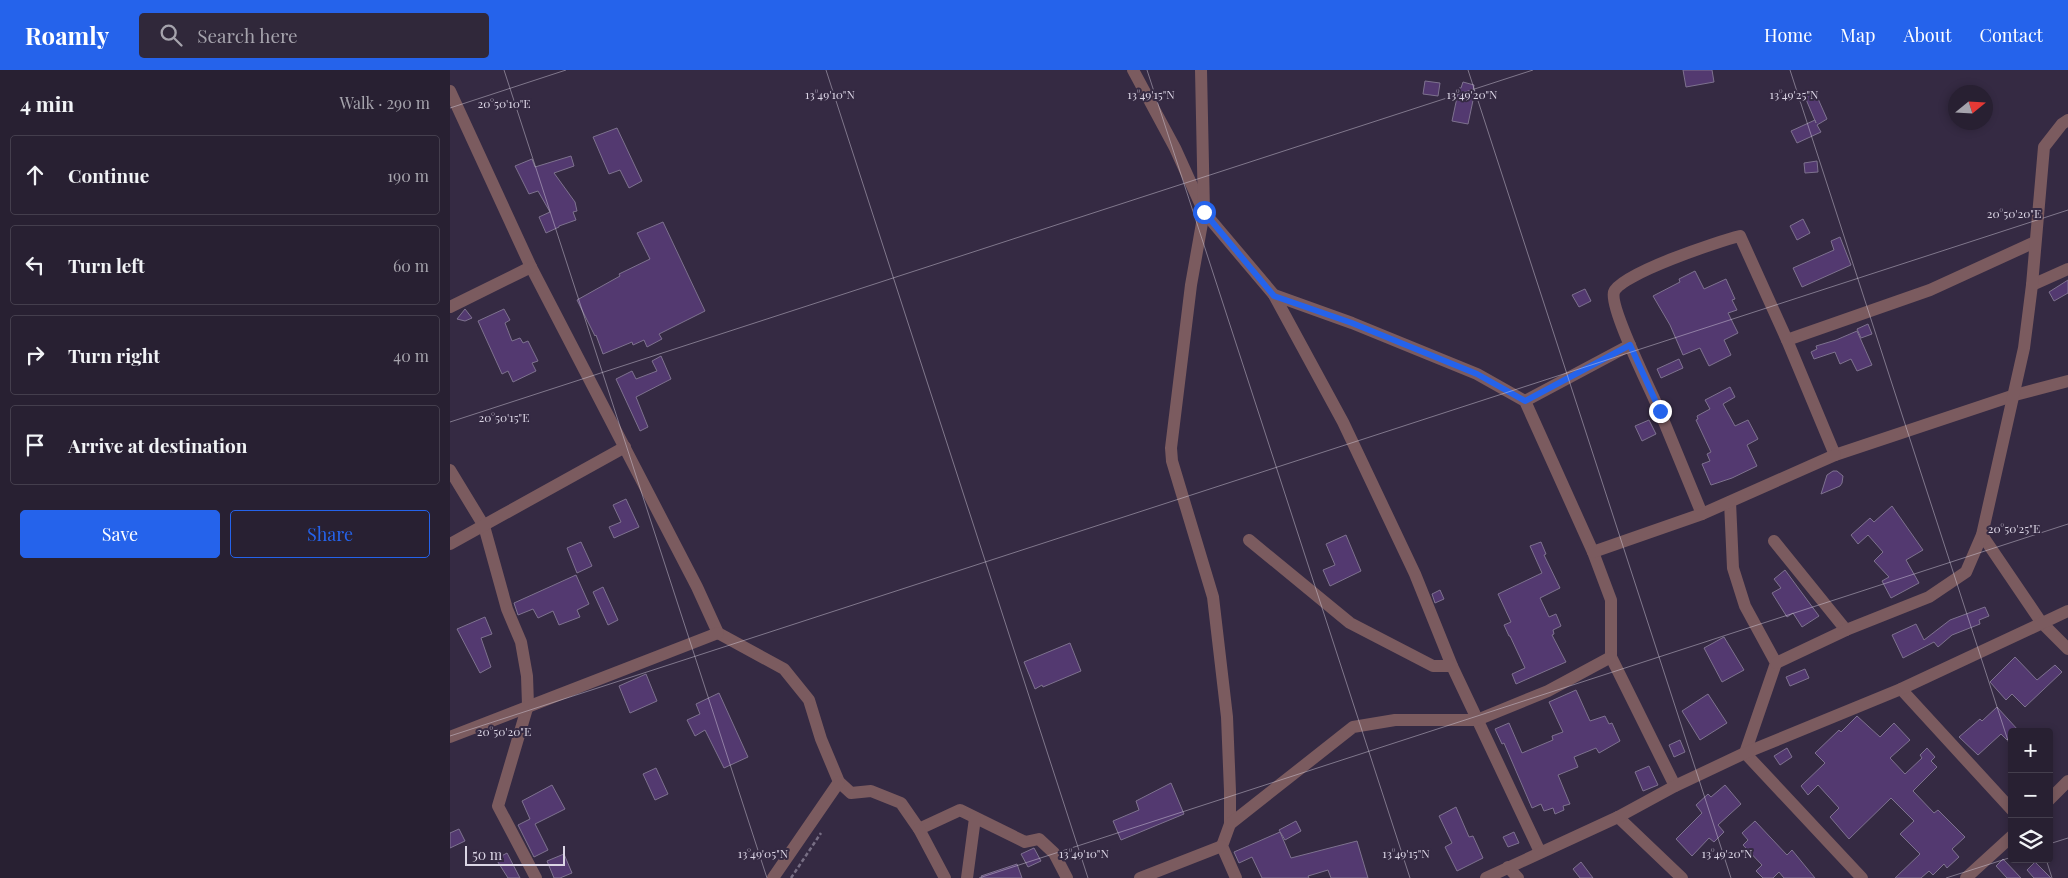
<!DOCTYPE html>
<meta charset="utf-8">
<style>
:root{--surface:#282032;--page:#30283a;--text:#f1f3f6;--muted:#a5a3ac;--line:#443e4d;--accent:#2563eb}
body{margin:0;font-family:"Playfair Display",serif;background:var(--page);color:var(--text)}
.controls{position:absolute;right:15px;bottom:15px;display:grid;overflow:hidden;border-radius:5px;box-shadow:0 2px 8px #0003}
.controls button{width:45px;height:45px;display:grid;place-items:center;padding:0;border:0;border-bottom:1px solid var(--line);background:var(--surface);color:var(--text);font:25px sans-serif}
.compass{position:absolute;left:1498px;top:15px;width:45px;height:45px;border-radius:50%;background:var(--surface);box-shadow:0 2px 8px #0003;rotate:72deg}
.scale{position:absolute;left:15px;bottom:12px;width:100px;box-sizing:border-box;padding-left:5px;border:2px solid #dbd5e5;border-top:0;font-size:14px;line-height:18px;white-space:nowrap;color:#dbd5e5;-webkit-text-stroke:4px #352a43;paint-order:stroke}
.stop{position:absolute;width:15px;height:15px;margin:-11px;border:4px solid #2563eb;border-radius:50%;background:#fff}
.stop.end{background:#2563eb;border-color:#fff;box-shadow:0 1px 5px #0008}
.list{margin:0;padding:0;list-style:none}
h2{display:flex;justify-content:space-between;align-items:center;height:65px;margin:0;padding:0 20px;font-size:21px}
h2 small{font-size:16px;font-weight:400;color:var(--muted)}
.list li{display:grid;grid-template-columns:32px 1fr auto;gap:15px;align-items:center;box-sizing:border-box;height:80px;margin:0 10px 10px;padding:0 10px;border:1px solid var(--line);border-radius:5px}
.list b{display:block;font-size:19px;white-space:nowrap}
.list em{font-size:16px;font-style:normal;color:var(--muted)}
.actions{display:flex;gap:10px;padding:15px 20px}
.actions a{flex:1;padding:11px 0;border:1px solid var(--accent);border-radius:5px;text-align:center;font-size:18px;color:var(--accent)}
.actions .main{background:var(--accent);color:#fff}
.icon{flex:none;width:28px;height:28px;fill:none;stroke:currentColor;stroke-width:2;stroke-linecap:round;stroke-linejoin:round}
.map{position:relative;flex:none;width:1618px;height:808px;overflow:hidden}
header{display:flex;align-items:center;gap:30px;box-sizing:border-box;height:70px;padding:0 25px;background:var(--accent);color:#fff}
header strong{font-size:24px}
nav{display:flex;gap:28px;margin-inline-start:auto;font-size:18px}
.search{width:350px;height:45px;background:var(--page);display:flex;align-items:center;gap:12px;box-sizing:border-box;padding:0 18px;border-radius:5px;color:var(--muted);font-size:19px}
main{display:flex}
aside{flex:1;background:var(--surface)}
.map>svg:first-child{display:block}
</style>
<header>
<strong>Roamly</strong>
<div class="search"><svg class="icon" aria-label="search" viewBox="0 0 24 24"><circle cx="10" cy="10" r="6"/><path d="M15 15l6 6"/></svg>Search here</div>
<nav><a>Home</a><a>Map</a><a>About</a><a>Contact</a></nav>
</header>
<main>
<aside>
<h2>4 min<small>Walk · 290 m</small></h2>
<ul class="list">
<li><svg class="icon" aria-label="ahead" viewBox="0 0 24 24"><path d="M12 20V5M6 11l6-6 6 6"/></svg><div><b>Continue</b></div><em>190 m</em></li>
<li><svg class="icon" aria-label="left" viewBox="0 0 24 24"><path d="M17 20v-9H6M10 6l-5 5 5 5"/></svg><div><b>Turn left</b></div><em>60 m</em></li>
<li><svg class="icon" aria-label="right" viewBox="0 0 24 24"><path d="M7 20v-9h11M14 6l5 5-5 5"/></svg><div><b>Turn right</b></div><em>40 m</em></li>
<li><svg class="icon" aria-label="arrive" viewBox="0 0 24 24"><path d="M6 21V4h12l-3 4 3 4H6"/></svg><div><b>Arrive at destination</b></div></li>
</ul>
<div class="actions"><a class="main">Save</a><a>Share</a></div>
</aside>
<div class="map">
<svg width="1618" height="808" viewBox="0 0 1618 808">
<rect width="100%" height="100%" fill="#352a43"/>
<!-- building -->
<g fill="#533970" stroke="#7e728f">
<path d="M1233,0H1262L1264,12L1236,17Z"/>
<path d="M975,11L990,13L988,26L973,24Z"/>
<path d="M1013,12L1024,15L1023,21H1025L1018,54L1002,51L1009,18H1011Z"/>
<path d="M1365,22L1377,49L1367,55L1371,62L1347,73L1341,61L1365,50L1366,53L1355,27Z"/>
<path d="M167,58L192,111L179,118L170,100L159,104L143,67Z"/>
<path d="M121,86L124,96L104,103L125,132L127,141L123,142L126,150L109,156V157L96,163L89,147L100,142L88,121L79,124L65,96L82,89L85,97Z"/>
<path d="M1367,91L1368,102L1355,103L1354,93Z"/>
<path d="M1353,149L1360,163L1347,170L1340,156Z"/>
<path d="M213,152L255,241L209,264L212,269L197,277L194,270L183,275L182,272L153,284L146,265L145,266L127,230L170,206L169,204L200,189L187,163Z"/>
<path d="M1390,167L1401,195L1352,217L1343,198L1384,180L1381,171Z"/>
<path d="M1245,201L1254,219L1276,209L1285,229L1282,230L1287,240L1278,243L1288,263L1274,270L1281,285L1259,296L1250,278L1233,285L1220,255L1203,226L1230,212L1229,209Z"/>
<path d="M1618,210V223L1604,231L1599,222Z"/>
<path d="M1135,219L1141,231L1129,237L1122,225Z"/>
<path d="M15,239L22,248L15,251L7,249Z"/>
<path d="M54,239L60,250L55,253L62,271L70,268L73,273L78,271L88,291L82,293L86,301L63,312L58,301L52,304L28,251Z"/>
<path d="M1418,254L1422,264L1411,268L1407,259Z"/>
<path d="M1407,261L1422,295L1407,301L1401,289L1390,294L1385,282L1364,289L1361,282L1367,279L1366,276L1386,270Z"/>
<path d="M211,286L221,309L186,327L198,357L190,361L166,309L182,301L186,309L207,301L202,291Z"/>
<path d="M1229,289L1233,298L1211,308L1207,299Z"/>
<path d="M1280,317L1285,327L1273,334L1285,356L1298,350L1308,369L1297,375L1307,396L1282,408L1261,415L1252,394L1260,391L1257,384L1261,382L1246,350L1248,349L1247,346L1260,339L1255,330Z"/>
<path d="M1199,350L1206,364L1192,371L1185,356Z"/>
<path d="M1383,401H1387L1393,406L1392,413L1390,416L1371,424L1377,405Z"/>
<path d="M176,429L189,457L164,468L159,457L171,452L163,435Z"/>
<path d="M1442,436L1473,480L1456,490L1469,513L1441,528L1432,511L1439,507L1424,491L1433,482L1418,465L1408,474L1401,465L1420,448L1424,452Z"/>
<path d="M896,465L911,501L880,516L873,500L885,495L876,474Z"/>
<path d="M131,472L142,496L127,503L117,478Z"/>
<path d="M1091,472L1096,484L1094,485L1110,518L1090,528L1099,547L1106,544L1111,556L1103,560L1104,564L1102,565L1116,592L1066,614L1062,604L1075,598L1060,566H1059L1054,555L1061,552L1048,524L1092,503L1080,476Z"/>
<path d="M1335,500L1369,546L1352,557L1343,543L1337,547L1322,523L1331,518L1324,509Z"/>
<path d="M126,505L139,534L127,540L130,547L109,555L103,541L88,548L83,539L68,545L64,533Z"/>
<path d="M153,517L168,550L158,555L143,522Z"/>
<path d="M990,520L994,529L985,533L982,524Z"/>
<path d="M1535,537L1539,546L1529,550L1530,554L1502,565L1488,577L1484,572L1453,588L1442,565L1466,554L1474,570L1500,550Z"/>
<path d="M35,547L42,564L31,568L41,597L30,603L7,559Z"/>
<path d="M1274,567L1294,600L1272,612L1254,578Z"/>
<path d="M620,573L631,601L593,617L592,615L585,619L574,592Z"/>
<path d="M1565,587L1587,610L1605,595L1612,602L1575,637L1562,624L1556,630L1540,612Z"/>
<path d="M1355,599L1359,608L1340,616L1336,607Z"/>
<path d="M196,604L207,631L180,643L169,616Z"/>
<path d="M1126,620L1140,651L1155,646L1159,654L1162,653L1170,671L1149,683L1146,678L1124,687L1128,697L1108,705L1120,734L1113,736L1114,740L1105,744L1103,738L1094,741L1091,734L1082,738L1054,673L1052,674L1045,659L1059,653L1072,683L1103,670L1102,666L1113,662L1099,632Z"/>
<path d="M269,623L298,687L274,698L255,660L245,666L237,650L250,644L246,634Z"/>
<path d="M1258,624L1277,653L1250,670L1232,641Z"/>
<path d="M1547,637L1568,660L1562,662V666L1557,670L1551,664L1528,685L1509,667L1530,649L1532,651Z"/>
<path d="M1407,646L1430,667L1444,653L1460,670L1440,688L1455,704L1472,688L1470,685L1477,678L1485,687L1481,691L1487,697L1463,721L1484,743L1488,740L1515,767L1502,779L1509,787L1497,798L1494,794L1483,805L1479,801L1471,808H1445L1470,784L1450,764L1464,751L1441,728L1399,769L1380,747L1389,738L1368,715L1358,725L1351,716L1375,693L1365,683L1389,660L1391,662Z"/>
<path d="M1230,670L1235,682L1224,687L1219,675Z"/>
<path d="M1337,678L1342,687L1330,695L1324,686Z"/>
<path d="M1199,696L1208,715L1193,721L1185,702Z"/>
<path d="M206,698L218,724L205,730L193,704Z"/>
<path d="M721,713L734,744L671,770L663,751L689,740L686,731Z"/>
<path d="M102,715L115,739L85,754L98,780L84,787L68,755L80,749L72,731Z"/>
<path d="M1275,715L1291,734L1268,755L1274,762L1264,772L1259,768L1242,786L1226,769L1252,743L1246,735L1258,724L1261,727Z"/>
<path d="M1006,737L1019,767L1023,766L1033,788L1007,801L995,777L1002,773L989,746Z"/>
<path d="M846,751L851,761L835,770L829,760Z"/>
<path d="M1305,751L1337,785L1342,780L1365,808H1334L1329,802L1323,808H1313L1306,801L1312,795L1293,775L1298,770L1292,763Z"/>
<path d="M9,759L15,771L0,778V763Z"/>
<path d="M830,762L841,788L907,771L918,808H881L878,800L858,806L859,808H812L802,787L789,793L784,782Z"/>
<path d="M1064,762L1069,773L1058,777L1053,767Z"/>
<path d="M584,778L591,791L578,797L571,784Z"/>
<path d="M57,783L70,808H58L46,789Z"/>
<path d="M114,784L122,803L110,808H104L97,791Z"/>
<path d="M1553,789L1571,808H1557L1546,796Z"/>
<path d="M1131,792L1143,808H1130L1123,799Z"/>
<path d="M1585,792L1601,808H1584L1577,800Z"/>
<path d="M567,794L572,808H532L531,806Z"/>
</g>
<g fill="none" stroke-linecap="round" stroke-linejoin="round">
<!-- path -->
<path stroke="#776e84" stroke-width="2.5" stroke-dasharray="4 2.5" stroke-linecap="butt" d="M341,808L371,763"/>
<!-- minor -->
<g stroke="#7b5b5f" stroke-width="12">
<path d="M683,0L725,78L754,142L824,225L893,352L965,504L1002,596L1090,782"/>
<path d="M751,0L754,142L741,215L721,378L722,391L763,527L777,647L780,721V754L772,776L786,808"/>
<path d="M0,21L81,197L247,517L268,563L334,599L359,630L371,669L389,712L401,723L421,721L451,733L469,759L510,740L575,772L589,769L604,783L617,808"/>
<path d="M1582,215L1618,199"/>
<path d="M824,225L902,253L1027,304L1075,331L1143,482L1161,530V587L1225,716"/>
<path d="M0,237L81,197"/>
<path d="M1337,270L1480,220L1585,172"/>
<path d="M1075,331L1180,275"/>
<path d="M0,400L34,456L57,539L71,572L77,606L78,635L48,736L86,808"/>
<path d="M1280,432L1283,498L1295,536L1326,593L1295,683L1412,808"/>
<path d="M1252,444C1238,410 1224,376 1210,342C1202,322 1159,238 1164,222C1170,204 1269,171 1290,166L1337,270L1385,385L1565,325L1618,311"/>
<path d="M1532,465L1591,552L1618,579"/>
<path d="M799,470L900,553L983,596H1002"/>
<path d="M1324,471L1396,560"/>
<path d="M0,474L175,377"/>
<path d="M1143,482L1252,444L1385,385"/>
<path d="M1326,593L1396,560L1479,527L1516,502L1532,465L1574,278L1582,215L1594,77L1612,54L1618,50"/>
<path d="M1451,619L1562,740"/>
<path d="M0,667L268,563"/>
<path d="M1599,730L1618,711"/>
<path d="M1168,747L1232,808"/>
<path d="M780,754L903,657L945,650H1027L1098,621L1161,587"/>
<path d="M469,759L495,808"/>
<path d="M1058,797L1068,808"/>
<path d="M323,808L389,712"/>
<path d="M517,808L525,748"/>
<path d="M690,808L772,776"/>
<path d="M1036,808L1168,747L1225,716L1295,683L1451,619L1618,541"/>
<path d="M1516,808L1562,766"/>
</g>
</g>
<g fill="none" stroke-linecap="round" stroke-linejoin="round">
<!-- route -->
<path stroke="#2563eb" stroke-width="6" d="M754,142L824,226L902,253L1027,304L1075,331L1180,275L1210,341"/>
</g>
<!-- ticks -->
<path fill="none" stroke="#dbd5e5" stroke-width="1" stroke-opacity="0.45" d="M54,0L317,808M376,0L638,808M697,0L960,808M1018,0L1281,808M1340,0L1562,683M0,38L116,0M0,352L1083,0M0,666L1618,140M1599,774L1618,768M1596,789L1602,808M529,808L1618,454M1496,808L1562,787"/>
<g font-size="12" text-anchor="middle" fill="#dbd5e5" stroke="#352a43" stroke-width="4" stroke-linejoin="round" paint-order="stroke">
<text x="380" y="29">13°49'10"N</text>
<text x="701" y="29">13°49'15"N</text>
<text x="1022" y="29">13°49'20"N</text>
<text x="1344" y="29">13°49'25"N</text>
<text x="54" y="38">20°50'10"E</text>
<text x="1564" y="148">20°50'20"E</text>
<text x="54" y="352">20°50'15"E</text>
<text x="1564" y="463">20°50'25"E</text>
<text x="54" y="666">20°50'20"E</text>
<text x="1277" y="788">13°49'20"N</text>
<text x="313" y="788">13°49'05"N</text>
<text x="634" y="788">13°49'10"N</text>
<text x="956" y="788">13°49'15"N</text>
</g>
</svg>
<div class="controls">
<button>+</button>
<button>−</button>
<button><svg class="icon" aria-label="layers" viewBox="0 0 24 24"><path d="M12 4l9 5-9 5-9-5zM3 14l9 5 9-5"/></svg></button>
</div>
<svg class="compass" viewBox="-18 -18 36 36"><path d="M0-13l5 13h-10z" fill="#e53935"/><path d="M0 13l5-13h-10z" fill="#a5a3ac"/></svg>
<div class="scale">50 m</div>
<div class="stop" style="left:754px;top:142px"></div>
<div class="stop end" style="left:1210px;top:341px"></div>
</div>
</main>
